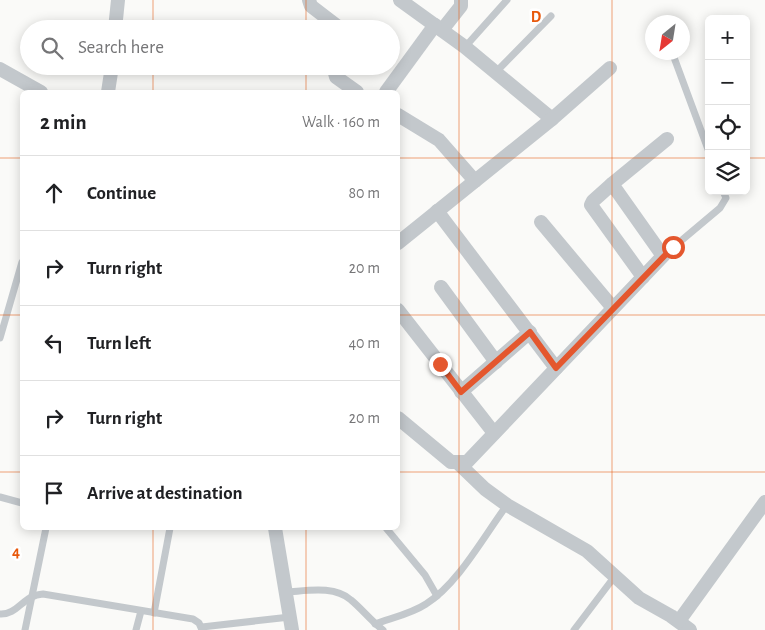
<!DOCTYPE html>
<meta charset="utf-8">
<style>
:root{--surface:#fff;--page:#f6f6f6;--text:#202124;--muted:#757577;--line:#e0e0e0}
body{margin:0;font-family:"Alegreya Sans",sans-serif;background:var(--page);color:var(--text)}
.controls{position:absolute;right:15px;top:15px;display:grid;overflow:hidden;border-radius:8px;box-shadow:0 2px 12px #0003}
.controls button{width:45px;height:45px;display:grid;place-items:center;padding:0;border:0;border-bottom:1px solid var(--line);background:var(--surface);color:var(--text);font:25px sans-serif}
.compass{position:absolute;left:645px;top:15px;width:45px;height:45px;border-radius:50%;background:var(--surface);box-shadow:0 2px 12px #0003;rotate:210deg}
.stop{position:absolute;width:15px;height:15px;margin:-11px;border:4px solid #e4572e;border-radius:50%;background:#fff}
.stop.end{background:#e4572e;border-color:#fff;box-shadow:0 1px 5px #0008}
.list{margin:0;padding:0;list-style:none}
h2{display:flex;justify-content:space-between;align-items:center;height:65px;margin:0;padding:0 20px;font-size:21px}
h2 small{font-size:16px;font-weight:400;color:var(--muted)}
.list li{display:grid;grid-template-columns:32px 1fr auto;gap:15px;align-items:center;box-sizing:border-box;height:75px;padding:0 20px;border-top:1px solid var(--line)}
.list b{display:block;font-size:19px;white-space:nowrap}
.list em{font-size:16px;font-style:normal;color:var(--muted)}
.icon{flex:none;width:28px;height:28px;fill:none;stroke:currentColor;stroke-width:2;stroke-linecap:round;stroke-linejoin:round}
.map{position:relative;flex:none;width:765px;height:630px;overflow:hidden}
.search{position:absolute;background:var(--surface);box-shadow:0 2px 12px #0003;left:20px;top:20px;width:380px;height:55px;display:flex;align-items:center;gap:12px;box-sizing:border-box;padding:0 18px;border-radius:28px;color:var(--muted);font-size:19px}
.panel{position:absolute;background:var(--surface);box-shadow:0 2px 12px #0003;left:20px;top:90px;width:380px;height:440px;border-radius:8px}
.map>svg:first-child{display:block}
</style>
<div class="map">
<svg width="765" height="630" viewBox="0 0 765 630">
<rect width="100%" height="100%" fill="#fafaf8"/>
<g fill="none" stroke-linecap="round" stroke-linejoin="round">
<!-- lane -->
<g stroke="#c3c8cc" stroke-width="7">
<path d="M465,47L507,0"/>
<path d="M672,52L709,152"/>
<path d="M496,72L551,16"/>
<path d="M663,256L720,208L726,198L723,191"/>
<path d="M0,338L22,262"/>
<path d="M0,497L22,503"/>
<path d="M386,528L425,575L437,596"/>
<path d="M286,592C306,591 334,585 351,600C362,609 371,621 383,630"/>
<path d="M154,613L170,528"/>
<path d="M0,614C18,615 23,595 43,594L193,619L199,623L202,630"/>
<path d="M375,624C391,618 411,614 426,604C458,584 484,536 507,505"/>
<path d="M202,627L290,617"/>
<path d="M25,630L46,528"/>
<path d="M136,630L141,611"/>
<path d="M574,630L615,576"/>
</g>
<!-- street -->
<g stroke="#c3c8cc" stroke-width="14">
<path d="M309,0L311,6L341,29"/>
<path d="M400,0L465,47L552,119"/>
<path d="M115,29L118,0"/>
<path d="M442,30L461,6V0"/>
<path d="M333,66L336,77L357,92"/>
<path d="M0,69L41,92"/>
<path d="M108,92L112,66"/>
<path d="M386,92L435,25"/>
<path d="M398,115L439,140L475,181"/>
<path d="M612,184L593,201L591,205L643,277"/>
<path d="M437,211L556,368"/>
<path d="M541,222L613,308"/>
<path d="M398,243L552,119L610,68"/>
<path d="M441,287L496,362"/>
<path d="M398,310L494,433"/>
<path d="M461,392L530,332"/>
<path d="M398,418L451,462H467L663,256L612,184L667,139"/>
<path d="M459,464L485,489L507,505L587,551L639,598L671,616L690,630"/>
<path d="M275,528L292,630"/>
<path d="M679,621L765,502"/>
</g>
</g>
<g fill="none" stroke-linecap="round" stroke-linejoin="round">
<!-- route -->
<path stroke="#e4572e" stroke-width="6" d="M440,364L461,392L530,332L556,368L673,247"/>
</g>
<!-- grid -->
<path fill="none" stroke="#e8590c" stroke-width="1" stroke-opacity="0.55" d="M153,0V29M306,0V29M459,0V630M612,0V630M153,66V92M306,66V92M0,158H22M398,158H709M746,158H765M0,315H22M398,315H765M0,472H22M398,472H765M153,528V630M306,528V630"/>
<g font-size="16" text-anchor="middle" font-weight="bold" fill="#e8590c" stroke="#fff" stroke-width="5" stroke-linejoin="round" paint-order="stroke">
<text x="536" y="22">D</text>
<text x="16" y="557">4</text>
</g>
</svg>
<div class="controls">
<button>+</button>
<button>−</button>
<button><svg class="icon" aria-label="locate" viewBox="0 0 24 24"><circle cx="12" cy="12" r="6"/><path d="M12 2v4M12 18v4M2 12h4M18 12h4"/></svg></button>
<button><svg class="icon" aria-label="layers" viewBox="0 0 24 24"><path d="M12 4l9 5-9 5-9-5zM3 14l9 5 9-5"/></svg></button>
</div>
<svg class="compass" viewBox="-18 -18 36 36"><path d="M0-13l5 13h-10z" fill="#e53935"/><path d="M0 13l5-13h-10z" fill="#757577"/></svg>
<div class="stop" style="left:673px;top:247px"></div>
<div class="stop end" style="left:440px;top:364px"></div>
<div class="search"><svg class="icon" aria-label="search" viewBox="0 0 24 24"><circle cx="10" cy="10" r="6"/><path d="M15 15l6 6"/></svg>Search here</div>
<section class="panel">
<h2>2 min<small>Walk · 160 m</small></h2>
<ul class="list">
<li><svg class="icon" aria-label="ahead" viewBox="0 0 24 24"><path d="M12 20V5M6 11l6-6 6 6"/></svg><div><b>Continue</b></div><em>80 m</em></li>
<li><svg class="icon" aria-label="right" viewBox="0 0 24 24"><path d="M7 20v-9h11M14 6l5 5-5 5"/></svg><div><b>Turn right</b></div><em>20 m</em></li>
<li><svg class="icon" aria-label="left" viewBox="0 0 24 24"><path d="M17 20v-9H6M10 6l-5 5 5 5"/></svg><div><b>Turn left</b></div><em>40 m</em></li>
<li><svg class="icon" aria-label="right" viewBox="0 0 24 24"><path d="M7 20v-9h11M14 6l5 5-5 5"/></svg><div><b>Turn right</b></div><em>20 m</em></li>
<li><svg class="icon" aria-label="arrive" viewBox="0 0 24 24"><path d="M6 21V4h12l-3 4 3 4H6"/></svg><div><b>Arrive at destination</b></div></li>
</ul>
</section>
</div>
